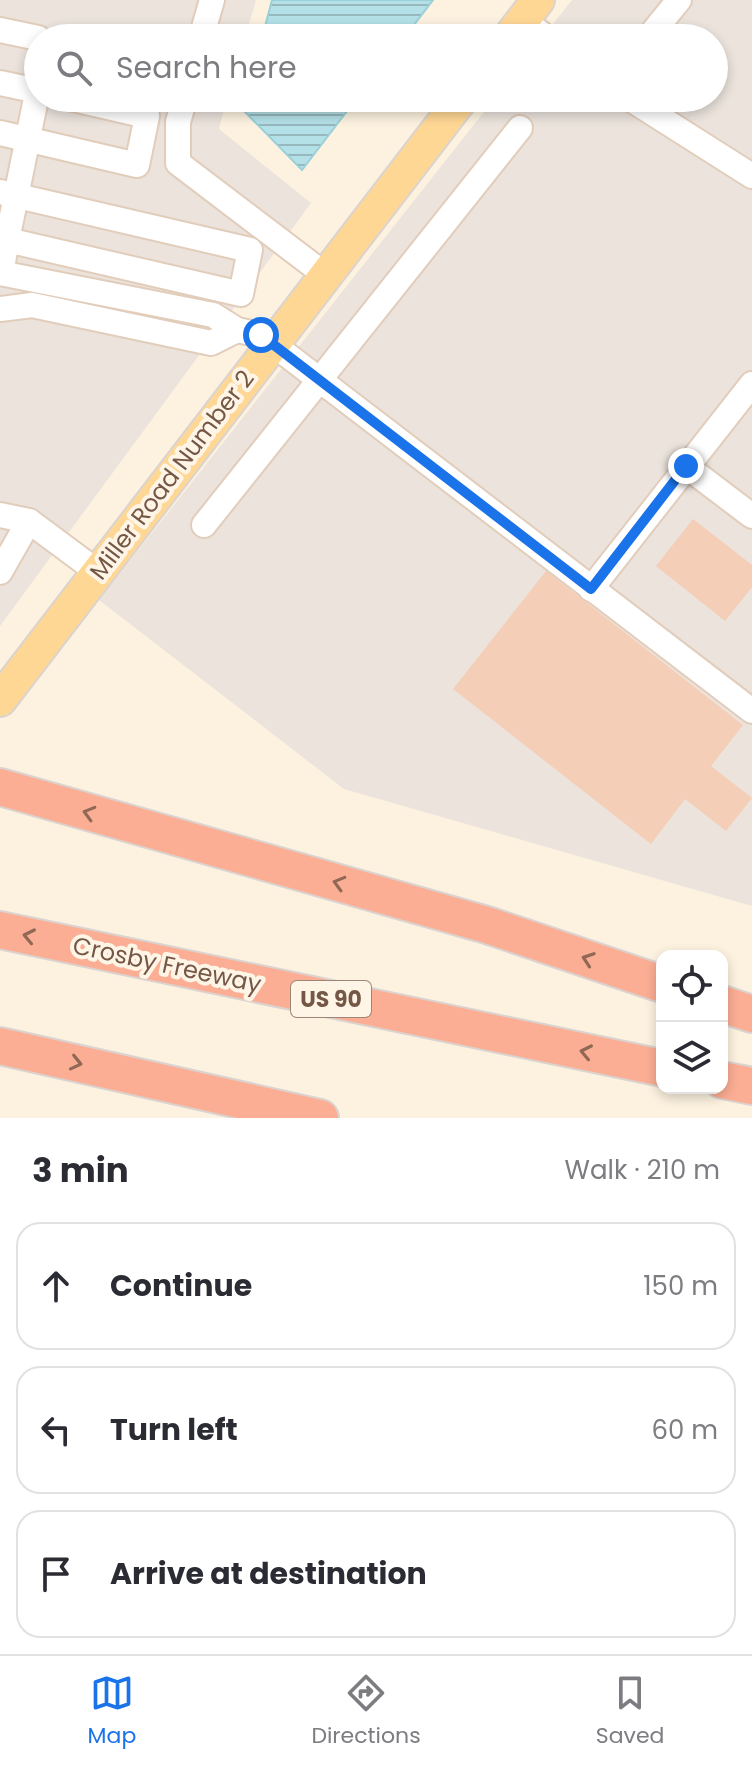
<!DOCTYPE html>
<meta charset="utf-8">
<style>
:root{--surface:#fff;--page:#f2f2f3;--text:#2b2b33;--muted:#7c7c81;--line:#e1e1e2;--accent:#1a73e8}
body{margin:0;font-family:Poppins,sans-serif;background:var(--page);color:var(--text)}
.controls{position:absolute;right:24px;bottom:24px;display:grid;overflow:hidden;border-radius:16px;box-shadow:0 4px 12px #0003}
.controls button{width:72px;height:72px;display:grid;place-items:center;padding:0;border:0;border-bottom:2px solid var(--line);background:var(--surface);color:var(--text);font:40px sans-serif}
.stop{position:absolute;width:24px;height:24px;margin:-18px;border:6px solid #1a73e8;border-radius:50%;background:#fff}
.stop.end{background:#1a73e8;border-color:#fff;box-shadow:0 2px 8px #0008}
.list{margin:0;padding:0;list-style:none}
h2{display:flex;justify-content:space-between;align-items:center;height:104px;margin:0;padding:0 32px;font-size:34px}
h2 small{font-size:26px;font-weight:400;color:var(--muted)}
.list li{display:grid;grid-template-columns:52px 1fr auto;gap:24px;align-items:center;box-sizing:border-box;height:128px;margin:0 16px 16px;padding:0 16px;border:2px solid var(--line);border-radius:24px}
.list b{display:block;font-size:30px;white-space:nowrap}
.list em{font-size:26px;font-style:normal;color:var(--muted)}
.icon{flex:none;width:44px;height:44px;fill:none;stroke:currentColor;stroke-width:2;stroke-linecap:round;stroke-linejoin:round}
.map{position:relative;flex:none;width:752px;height:1118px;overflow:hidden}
.search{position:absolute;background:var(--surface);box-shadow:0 4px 12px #0003;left:24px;right:24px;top:24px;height:88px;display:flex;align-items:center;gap:20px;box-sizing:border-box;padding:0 28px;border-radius:44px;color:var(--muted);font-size:30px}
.sheet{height:536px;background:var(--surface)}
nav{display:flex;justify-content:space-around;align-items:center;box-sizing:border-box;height:112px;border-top:2px solid var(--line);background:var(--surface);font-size:22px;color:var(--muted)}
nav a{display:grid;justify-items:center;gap:4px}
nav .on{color:var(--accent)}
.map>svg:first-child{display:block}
</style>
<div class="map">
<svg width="752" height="1118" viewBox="0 0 752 1118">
<defs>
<pattern id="water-rules" width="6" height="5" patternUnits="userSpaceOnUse" patternTransform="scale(2)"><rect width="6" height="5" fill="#b4e0e7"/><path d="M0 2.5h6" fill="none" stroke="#97b8bd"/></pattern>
</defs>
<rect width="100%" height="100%" fill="#fdf2e0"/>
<!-- industrial -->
<g fill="#ebe3dc">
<path d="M0,0H256L245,38H38V98H227L219,129L311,203L0,626Z"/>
<path d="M572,0H752V906L344,789L99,600L495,98H714V38H542Z"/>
</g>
<!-- water -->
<g fill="url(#water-rules)" stroke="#9ad0d9" stroke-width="2">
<path d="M272,0H433L404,38H262Z"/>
<path d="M246,98H357L302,170L243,110Z"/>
</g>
<!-- building -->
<g fill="#f4ceb6">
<path d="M693,519L752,565V587L725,621L656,566Z"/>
<path d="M546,571L743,725L711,766L752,798L726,831L685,799L651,844L453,689Z"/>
</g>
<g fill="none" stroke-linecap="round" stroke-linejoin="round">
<defs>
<g id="minor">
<path d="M523,20L547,38"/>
<path d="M0,30L38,38"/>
<path d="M201,38L212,0"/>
<path d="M648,38L679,0"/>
<path d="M0,83L38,91"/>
<path d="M185,98L178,122V163L324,274"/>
<path d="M629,98L752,176"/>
<path d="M0,133L137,165L147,116L69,98"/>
<path d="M0,192L250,250L241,294L7,240L1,273"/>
<path d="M0,239L7,240L38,89"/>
<path d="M0,273L213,315L237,330L261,335L752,711"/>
<path d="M0,309L32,305L211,343L237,330"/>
<path d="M686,466L752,516"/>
<path d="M0,515L29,521L99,573"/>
<path d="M204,525L520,128"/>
<path d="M0,572L29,521"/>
<path d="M591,589L752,384"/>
</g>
<g id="major">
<path d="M509,38L538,0"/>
<path d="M0,700L462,98"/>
</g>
<g id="highway">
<path d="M0,787L487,925L662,984"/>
<path d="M0,930L662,1068"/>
<path d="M722,1004L752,1014"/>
<path d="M0,1046L320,1118"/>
<path d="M722,1080L752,1086"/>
</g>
</defs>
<!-- minor casing -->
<use href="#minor" stroke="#e2cdbb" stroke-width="28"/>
<!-- major casing -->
<use href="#major" stroke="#dbd3cf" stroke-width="36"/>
<!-- highway casing -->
<use href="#highway" stroke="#dbd3cf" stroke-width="40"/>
<!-- minor -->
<use href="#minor" stroke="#fff" stroke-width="24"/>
<!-- major -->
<use href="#major" stroke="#ffd795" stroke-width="32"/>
<!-- highway -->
<use href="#highway" stroke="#fbae93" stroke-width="36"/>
</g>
<!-- one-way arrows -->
<defs><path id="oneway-chevron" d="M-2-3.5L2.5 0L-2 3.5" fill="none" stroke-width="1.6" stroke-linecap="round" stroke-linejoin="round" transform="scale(2)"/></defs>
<g stroke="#906855">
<use href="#oneway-chevron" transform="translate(89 813) rotate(-164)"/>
<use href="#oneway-chevron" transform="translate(339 883) rotate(-164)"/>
<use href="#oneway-chevron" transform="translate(29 936) rotate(-168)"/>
<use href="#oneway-chevron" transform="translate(588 959) rotate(-161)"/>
<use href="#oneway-chevron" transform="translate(586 1052) rotate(-168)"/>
<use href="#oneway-chevron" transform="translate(76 1063) rotate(13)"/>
</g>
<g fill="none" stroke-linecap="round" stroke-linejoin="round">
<!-- route -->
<path stroke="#1a73e8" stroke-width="10" d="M261,335L591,589L686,466"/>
</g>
<g text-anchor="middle" stroke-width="8" stroke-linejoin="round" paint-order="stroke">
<!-- shield labels -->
<rect fill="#fff5e7" stroke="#9e8676" stroke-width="2" x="291" y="981" width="80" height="36" rx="6"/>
<g font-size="22" font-weight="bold" fill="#755746">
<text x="331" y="1007">US 90</text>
</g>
<!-- street labels -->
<g font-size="24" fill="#755746" stroke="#fff5e7">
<text transform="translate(172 475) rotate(-53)" y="8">Miller Road Number 2</text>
<text transform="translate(167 965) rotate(12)" y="8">Crosby Freeway</text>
</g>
</g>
</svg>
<div class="controls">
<button><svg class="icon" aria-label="locate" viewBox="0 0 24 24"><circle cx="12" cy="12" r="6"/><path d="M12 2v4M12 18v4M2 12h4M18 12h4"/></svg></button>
<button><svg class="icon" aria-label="layers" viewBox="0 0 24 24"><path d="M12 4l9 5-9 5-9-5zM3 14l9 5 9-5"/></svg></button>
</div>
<div class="stop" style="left:261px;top:335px"></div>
<div class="stop end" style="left:686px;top:466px"></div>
<div class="search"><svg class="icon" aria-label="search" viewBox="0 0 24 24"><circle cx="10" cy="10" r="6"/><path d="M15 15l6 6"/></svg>Search here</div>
</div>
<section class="sheet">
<h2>3 min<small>Walk · 210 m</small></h2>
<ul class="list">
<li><svg class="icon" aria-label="ahead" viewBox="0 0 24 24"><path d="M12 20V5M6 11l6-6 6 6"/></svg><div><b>Continue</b></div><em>150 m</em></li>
<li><svg class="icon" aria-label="left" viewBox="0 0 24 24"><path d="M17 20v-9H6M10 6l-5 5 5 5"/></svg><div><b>Turn left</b></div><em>60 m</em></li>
<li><svg class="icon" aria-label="arrive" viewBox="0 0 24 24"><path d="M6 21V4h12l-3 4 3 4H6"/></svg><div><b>Arrive at destination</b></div></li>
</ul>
</section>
<nav>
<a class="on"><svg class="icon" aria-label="map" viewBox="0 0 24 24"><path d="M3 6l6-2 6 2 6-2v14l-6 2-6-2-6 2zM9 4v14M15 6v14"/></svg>Map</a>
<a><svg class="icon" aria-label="directions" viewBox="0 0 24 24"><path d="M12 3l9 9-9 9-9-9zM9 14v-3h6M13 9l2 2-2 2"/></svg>Directions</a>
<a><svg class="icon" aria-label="saved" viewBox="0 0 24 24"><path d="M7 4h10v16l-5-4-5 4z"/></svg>Saved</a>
</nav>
